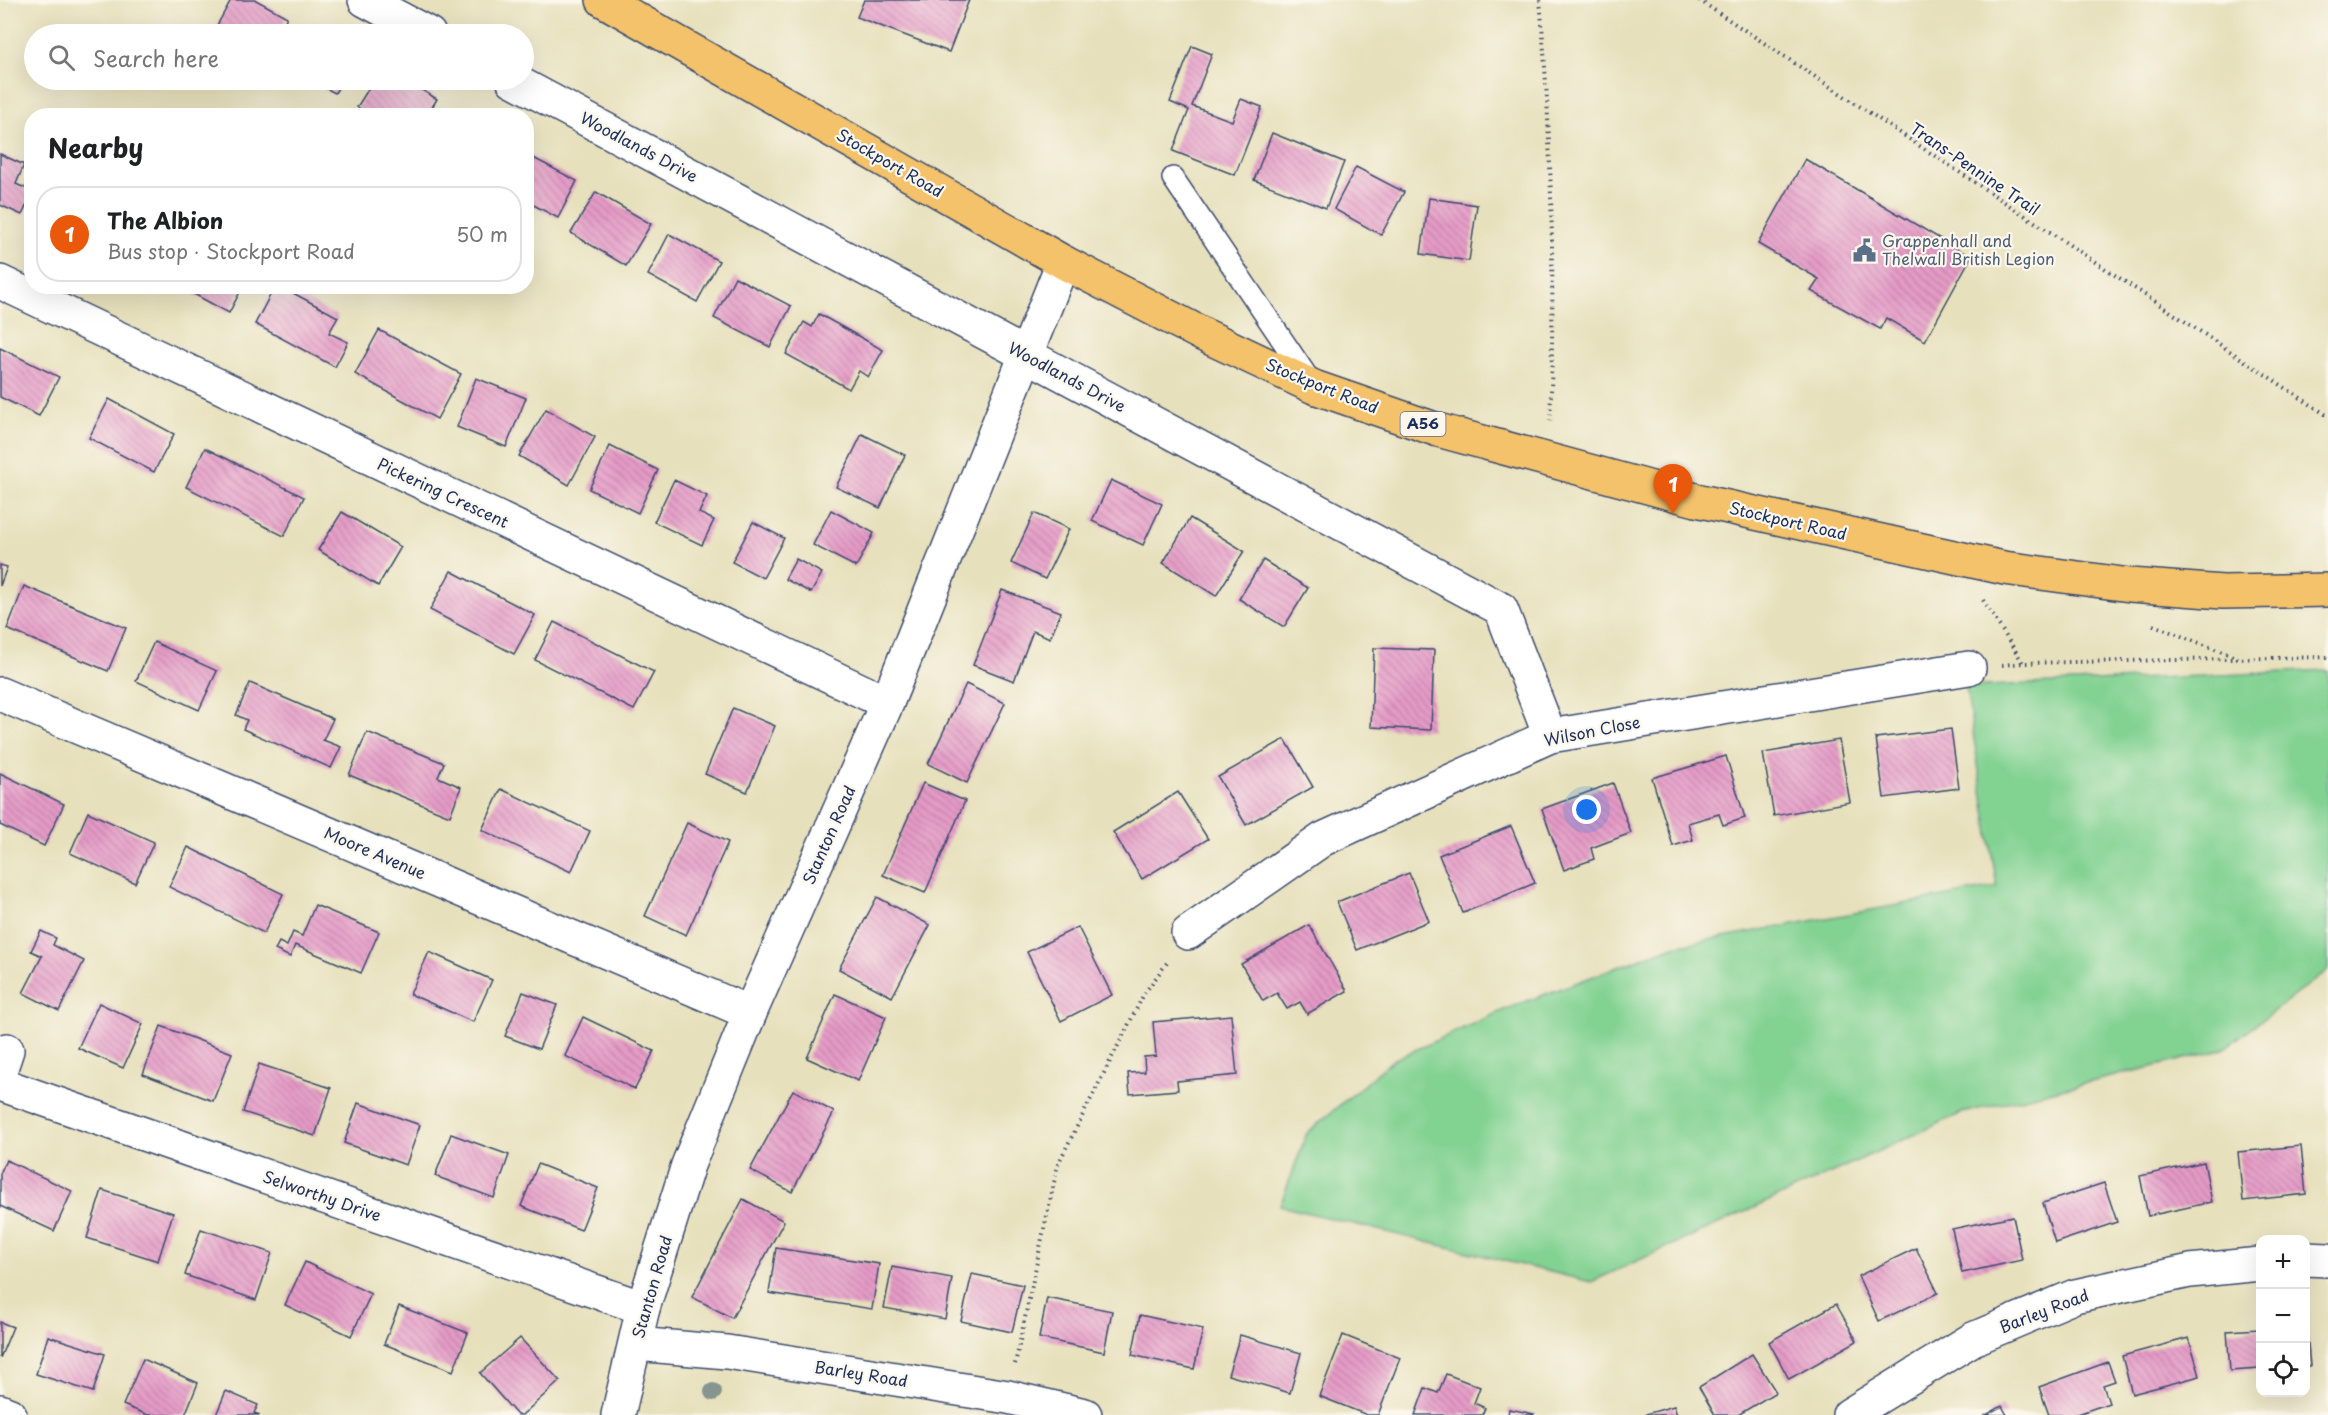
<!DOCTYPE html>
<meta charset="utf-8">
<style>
:root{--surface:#fff;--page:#f6f6f6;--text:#202124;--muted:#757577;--line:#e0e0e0;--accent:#ea580c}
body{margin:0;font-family:"Playpen Sans",sans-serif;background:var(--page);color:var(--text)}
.controls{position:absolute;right:18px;bottom:18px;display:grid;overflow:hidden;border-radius:12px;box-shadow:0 6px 24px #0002}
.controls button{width:54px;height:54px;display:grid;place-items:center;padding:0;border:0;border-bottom:2px solid var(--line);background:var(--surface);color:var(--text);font:30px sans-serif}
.you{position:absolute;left:1587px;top:810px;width:21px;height:21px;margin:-15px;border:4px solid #fff;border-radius:50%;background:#1a73e8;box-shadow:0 0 0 9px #1a73e833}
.badge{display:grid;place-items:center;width:39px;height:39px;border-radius:50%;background:var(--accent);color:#fff;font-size:20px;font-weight:700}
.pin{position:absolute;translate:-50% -50px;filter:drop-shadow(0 2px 3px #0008)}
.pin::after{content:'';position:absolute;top:32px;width:21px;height:18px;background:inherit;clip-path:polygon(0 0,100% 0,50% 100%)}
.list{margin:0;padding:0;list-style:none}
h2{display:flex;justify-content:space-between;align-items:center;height:78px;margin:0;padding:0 24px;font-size:26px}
h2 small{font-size:20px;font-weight:400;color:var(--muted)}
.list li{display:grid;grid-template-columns:39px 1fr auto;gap:18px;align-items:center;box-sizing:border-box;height:96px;margin:0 12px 12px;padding:0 12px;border:2px solid var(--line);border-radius:24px}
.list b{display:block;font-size:22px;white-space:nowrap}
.list p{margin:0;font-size:20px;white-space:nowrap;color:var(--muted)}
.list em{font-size:20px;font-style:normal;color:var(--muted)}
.icon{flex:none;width:33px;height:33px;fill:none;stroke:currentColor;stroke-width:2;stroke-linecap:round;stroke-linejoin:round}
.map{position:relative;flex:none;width:2328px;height:1415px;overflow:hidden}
.search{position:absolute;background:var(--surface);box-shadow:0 6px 24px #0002;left:24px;top:24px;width:510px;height:66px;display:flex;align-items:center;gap:15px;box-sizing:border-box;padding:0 21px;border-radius:33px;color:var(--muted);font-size:22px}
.panel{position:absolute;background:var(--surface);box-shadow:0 6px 24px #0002;left:24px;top:108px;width:510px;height:186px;border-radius:24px}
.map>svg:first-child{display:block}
</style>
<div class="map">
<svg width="2328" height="1415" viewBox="0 0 2328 1415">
<defs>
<pattern id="building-back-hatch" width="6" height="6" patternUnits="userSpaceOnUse" patternTransform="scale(1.5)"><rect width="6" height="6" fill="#e69bc7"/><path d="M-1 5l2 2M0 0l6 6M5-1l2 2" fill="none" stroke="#ba7fa5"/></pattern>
</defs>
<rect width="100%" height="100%" fill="#fbf7ec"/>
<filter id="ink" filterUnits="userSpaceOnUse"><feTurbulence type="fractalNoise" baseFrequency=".0167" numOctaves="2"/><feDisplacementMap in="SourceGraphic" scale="12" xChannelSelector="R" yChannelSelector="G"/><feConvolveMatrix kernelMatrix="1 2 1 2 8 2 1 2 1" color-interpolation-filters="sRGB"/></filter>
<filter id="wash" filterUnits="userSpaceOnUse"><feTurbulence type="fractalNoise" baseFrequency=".008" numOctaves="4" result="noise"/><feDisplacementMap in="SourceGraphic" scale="24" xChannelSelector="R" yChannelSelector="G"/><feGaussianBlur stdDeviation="1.35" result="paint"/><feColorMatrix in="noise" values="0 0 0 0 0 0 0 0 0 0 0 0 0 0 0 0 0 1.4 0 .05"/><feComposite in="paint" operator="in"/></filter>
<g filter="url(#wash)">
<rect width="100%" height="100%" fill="#e7e0bc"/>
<!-- park -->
<path fill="#82d292" stroke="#4e8078" stroke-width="1.5" d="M2328,670V970L2222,1050L1962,1113L1591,1282L1280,1206L1307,1133L1393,1060L1506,1009L1674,946L1997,887L1966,687Z"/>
<g id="blocks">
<!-- building -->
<g fill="url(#building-back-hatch)">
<path d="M231,0H256L287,17L278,34H221L214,31Z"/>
<path d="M864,0H969L949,52L857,17Z"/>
<path d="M1192,46L1212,54L1192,106L1232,121L1241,99L1262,107L1235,175L1173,151L1189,110L1170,102Z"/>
<path d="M310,80H343L335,93Z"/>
<path d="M374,80H405L437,99L427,116H371L357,107Z"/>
<path d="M1272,133L1344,162L1326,208L1254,180Z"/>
<path d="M0,154L24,165L16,184L32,191V194L22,215L0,205Z"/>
<path d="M526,154L577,181L558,218L526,201Z"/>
<path d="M1805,159L1971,257L1925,341L1886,318L1880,329L1811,291L1819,279L1758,244Z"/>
<path d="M1356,167L1404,192L1381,235L1334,209Z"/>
<path d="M596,192L651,224L626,266L571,233Z"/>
<path d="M1429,198L1477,205L1469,261L1421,254Z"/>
<path d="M669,234L719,261L697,302L648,275Z"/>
<path d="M735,277L791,306L770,347L714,318Z"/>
<path d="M179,286H243L229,313Z"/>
<path d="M275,286H280L338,317L329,333L348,342L335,367L255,324Z"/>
<path d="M819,314L883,350L868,377L859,371L849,389L786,354L804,322L812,327Z"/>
<path d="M379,330L461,374L437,419L355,374Z"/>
<path d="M0,348L59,377L39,416L0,397Z"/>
<path d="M476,378L526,398L506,447L457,427Z"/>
<path d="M109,399L174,434L154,472L89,438Z"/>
<path d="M546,409L595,437L569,485L519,456Z"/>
<path d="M862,434L905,455L880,508L836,487Z"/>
<path d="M610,446L658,470L638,513L589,489Z"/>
<path d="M205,448L304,497L284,536L186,487Z"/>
<path d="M674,480L707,496L699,513L714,520L702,545L654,522Z"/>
<path d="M1111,480L1162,504L1143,545L1092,521Z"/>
<path d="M831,510L874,533L856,567L813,545Z"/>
<path d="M342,512L401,547L378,586L318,550Z"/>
<path d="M1034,513L1069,529L1045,579L1011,563Z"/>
<path d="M1190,518L1244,551L1216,596L1163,563Z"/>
<path d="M753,522L784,538L763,578L732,562Z"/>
<path d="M796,559L822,573L811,593L785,579Z"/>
<path d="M1263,560L1308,588L1284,627L1239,599Z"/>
<path d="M0,565L7,567L0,586Z"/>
<path d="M451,571L535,615L514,654L430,610Z"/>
<path d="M24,586L126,628L108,671L7,629Z"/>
<path d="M1002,590L1061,612L1050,638L1033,631L1014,681L973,665Z"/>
<path d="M554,622L654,672L634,710L535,660Z"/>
<path d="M154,642L217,671L199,710L136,681Z"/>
<path d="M1374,648L1434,650L1431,730L1371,727Z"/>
<path d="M250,683L333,719L323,740L341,747L331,768L243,729L247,720L236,715Z"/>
<path d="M966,684L1005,703L967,783L928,764Z"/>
<path d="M733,708L775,726L747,792L705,774Z"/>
<path d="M1951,729L1959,788L1884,798L1876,738Z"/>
<path d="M367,732L444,763L438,777L461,787L450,816L349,775Z"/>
<path d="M1285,739L1313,787L1246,825L1218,777Z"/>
<path d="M1839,740L1850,802L1774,816L1763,753Z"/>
<path d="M1726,756L1745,818L1723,825L1719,814L1688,823L1693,840L1673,846L1652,778Z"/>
<path d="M0,773L64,804L44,846L0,825Z"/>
<path d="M923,783L965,801L925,893L883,875Z"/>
<path d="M1613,783L1631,833L1591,848L1594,859L1564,870L1542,809Z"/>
<path d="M501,789L590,831L571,872L482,830Z"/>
<path d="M1178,792L1208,839L1142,879L1113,832Z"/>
<path d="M88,812L154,842L135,883L70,853Z"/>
<path d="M687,823L728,842L686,935L645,916Z"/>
<path d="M1511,826L1535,883L1463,913L1439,855Z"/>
<path d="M188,847L283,894L264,933L169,887Z"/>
<path d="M1409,873L1429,921L1357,950L1337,902Z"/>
<path d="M877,897L930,925L892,997L839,969Z"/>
<path d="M315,905L379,932L361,973L295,945L290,957L275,950L279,942L287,946L293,932L302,936Z"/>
<path d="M1309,925L1347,991L1307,1014L1300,1002L1287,1009L1277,993L1263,1001L1241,964Z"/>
<path d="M1078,927L1112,995L1061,1021L1027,952Z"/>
<path d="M41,931L56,938L53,945L84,961L59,1011L23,993L42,956L31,951Z"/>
<path d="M429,952L492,980L473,1022L410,994Z"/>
<path d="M523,992L557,1005L539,1049L505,1036Z"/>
<path d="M835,994L886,1017L858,1081L807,1058Z"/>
<path d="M99,1003L143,1024L123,1068L78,1048Z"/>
<path d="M1231,1015L1237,1075L1177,1081L1178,1090L1130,1094L1128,1073L1145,1072L1144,1057L1156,1056L1153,1022Z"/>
<path d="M583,1017L654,1051L635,1089L565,1056Z"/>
<path d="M161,1026L232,1053L213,1101L143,1074Z"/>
<path d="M259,1064L331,1088L315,1136L243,1112Z"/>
<path d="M793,1090L834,1112L792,1192L750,1170Z"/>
<path d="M358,1103L420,1125L406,1165L344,1143Z"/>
<path d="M451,1134L509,1155L494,1198L435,1176Z"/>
<path d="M2301,1146L2306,1194L2243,1201L2238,1152Z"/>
<path d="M6,1160L72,1191L54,1231L0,1206V1174Z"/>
<path d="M2204,1162L2212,1202L2148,1216L2140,1176Z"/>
<path d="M538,1164L598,1188L581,1230L521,1206Z"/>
<path d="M2104,1183L2117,1222L2055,1243L2043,1203Z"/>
<path d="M102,1190L173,1213L158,1261L87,1238Z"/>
<path d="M743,1199L784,1221L732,1318L692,1297Z"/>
<path d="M2013,1216L2022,1260L1962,1273L1952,1229Z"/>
<path d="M201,1229L272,1253L256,1300L185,1275Z"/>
<path d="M776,1248L879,1264L872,1309L769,1293Z"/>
<path d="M1916,1248L1938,1293L1879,1321L1858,1276Z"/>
<path d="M305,1262L371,1294L351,1336L285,1305Z"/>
<path d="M892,1267L952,1278L945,1319L884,1308Z"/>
<path d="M972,1274L1023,1285L1012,1332L961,1321Z"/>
<path d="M1047,1298L1112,1311L1104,1352L1039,1338Z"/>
<path d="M1836,1304L1857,1341L1789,1379L1769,1342Z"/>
<path d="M399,1306L468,1333L453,1371L384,1344Z"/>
<path d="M1140,1315L1203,1329L1194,1369L1132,1355Z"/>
<path d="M0,1322L13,1327L0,1358Z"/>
<path d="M2260,1329V1369L2230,1371L2227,1331Z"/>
<path d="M2306,1334H2307L2310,1366H2306Z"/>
<path d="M1240,1335L1301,1353L1290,1393L1228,1375Z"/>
<path d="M1343,1335L1400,1358L1378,1415H1367L1319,1396Z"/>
<path d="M48,1336L105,1354L93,1392L36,1374Z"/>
<path d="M520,1338L560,1381L522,1415H517L480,1373Z"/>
<path d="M2189,1338L2200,1376L2132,1394L2122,1356Z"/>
<path d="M1752,1354L1776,1392L1738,1415H1715L1699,1387Z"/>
<path d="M143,1359L198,1383L185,1415H148L123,1405Z"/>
<path d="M2108,1362L2115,1381L2103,1385L2109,1403L2075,1415H2049L2039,1387Z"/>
<path d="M1446,1374L1480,1387L1474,1403L1485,1408L1482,1415H1415L1425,1388L1438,1393Z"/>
<path d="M226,1391L258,1405L254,1413L260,1415H216Z"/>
<path d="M1674,1406L1677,1415H1646V1414Z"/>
<path d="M2002,1406L2007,1415H1986Z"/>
<path d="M1509,1409L1534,1414L1533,1415H1508Z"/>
</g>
</g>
</g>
<g filter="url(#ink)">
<use href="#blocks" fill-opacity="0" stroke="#3a4a6c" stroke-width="1.5"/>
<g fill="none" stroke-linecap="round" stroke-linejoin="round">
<defs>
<path id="service" d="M1173,178L1312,384"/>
<g id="minor">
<path d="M365,0L429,34"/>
<path d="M513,80L1501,609L1550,736"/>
<path d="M0,282L887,703"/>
<path d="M0,694L750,1013"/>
<path d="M1188,933L1323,839L1550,736L1969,668"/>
<path d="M0,1071L7,1050"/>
<path d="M0,1084L643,1308"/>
<path d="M2306,1259L2328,1260"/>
<path d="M636,1344L727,1352L1008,1397L1085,1415"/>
<path d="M0,1411L10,1415"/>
<path d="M618,1415L643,1308L688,1165L750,1013L887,703L1063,262"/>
<path d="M1849,1415L1973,1339L2075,1296L2190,1271L2260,1264"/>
</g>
<path id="primary" d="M603,0L1063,262L1204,335L1314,387L1438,430L1696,500L2004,568L2130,585L2223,592L2328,590"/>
</defs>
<!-- service casing -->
<use href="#service" stroke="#3a4a6c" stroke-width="24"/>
<!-- minor casing -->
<use href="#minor" stroke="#3a4a6c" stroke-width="36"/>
<!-- primary casing -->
<use href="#primary" stroke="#3a4a6c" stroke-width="36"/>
<!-- path -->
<g stroke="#3a4a6c" stroke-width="4" stroke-dasharray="1.5 4.5" stroke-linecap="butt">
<path d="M1540,0C1552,141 1555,283 1550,425"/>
<path d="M1699,0L2328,416"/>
<path d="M1983,600L2023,663"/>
<path d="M2153,625L2238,658"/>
<path d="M2002,665L2023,663L2328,657"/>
<path d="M1015,1364L1058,1164L1144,994L1169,960"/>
</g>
<!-- service -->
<use href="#service" stroke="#fff" stroke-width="21"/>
<!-- minor -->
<use href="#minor" stroke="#fff" stroke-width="33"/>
<!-- primary -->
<use href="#primary" stroke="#f3c26a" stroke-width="33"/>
</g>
<!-- trees -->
<circle fill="#85958f" cx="713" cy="1392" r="9"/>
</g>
<!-- icons -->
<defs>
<symbol id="civic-bare" viewBox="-9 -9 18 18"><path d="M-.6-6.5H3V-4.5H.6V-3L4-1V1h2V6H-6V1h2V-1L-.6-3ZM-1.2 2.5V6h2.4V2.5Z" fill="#5c6f8a" stroke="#fbf7ec" stroke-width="2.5" paint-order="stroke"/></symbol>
</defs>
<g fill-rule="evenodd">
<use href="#civic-bare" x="1848" y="234" width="33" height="33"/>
</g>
<g text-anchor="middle" stroke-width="4.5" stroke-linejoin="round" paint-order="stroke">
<!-- shield labels -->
<rect fill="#fbf7ec" stroke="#5e6b89" stroke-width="1.5" x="1400.5" y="412" width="45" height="24" rx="4.5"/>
<g font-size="15" font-weight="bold" fill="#1b2f5e">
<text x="1423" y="429">A56</text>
</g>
<!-- street labels -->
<g font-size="16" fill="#1b2f5e" stroke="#fbf7ec">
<text transform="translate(639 147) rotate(28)" y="6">Woodlands Drive</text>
<text transform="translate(890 163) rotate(30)" y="6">Stockport Road</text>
<text transform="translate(1975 169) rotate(34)" y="6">Trans-Pennine Trail</text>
<text transform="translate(1067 377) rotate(28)" y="6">Woodlands Drive</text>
<text transform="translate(1322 386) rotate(22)" y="6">Stockport Road</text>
<text transform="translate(443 493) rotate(25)" y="6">Pickering Crescent</text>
<text transform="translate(1788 521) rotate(13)" y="6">Stockport Road</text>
<text transform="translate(1592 731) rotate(-11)" y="6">Wilson Close</text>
<text transform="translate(829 835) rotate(-66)" y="6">Stanton Road</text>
<text transform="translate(375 853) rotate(23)" y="6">Moore Avenue</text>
<text transform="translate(322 1196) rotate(19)" y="6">Selworthy Drive</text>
<text transform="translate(652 1287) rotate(-74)" y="6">Stanton Road</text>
<text transform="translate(2044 1311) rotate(-21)" y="6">Barley Road</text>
<text transform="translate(861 1374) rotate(9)" y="6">Barley Road</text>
</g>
<!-- service labels -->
<g font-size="16" fill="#4e5e75" stroke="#fbf7ec" text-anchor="start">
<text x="1882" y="247">Grappenhall and<tspan x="1882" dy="18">Thelwall British Legion</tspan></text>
</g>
</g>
</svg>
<div class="controls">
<button>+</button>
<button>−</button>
<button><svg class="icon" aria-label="locate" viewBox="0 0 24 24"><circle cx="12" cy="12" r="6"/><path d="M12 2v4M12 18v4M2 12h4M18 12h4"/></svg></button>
</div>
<div class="you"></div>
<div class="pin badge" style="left:1673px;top:514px">1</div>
<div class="search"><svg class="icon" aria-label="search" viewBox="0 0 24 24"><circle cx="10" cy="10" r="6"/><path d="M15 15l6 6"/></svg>Search here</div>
<section class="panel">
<h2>Nearby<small></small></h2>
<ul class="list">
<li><span class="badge">1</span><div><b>The Albion</b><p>Bus stop · Stockport Road</p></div><em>50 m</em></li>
</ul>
</section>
</div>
